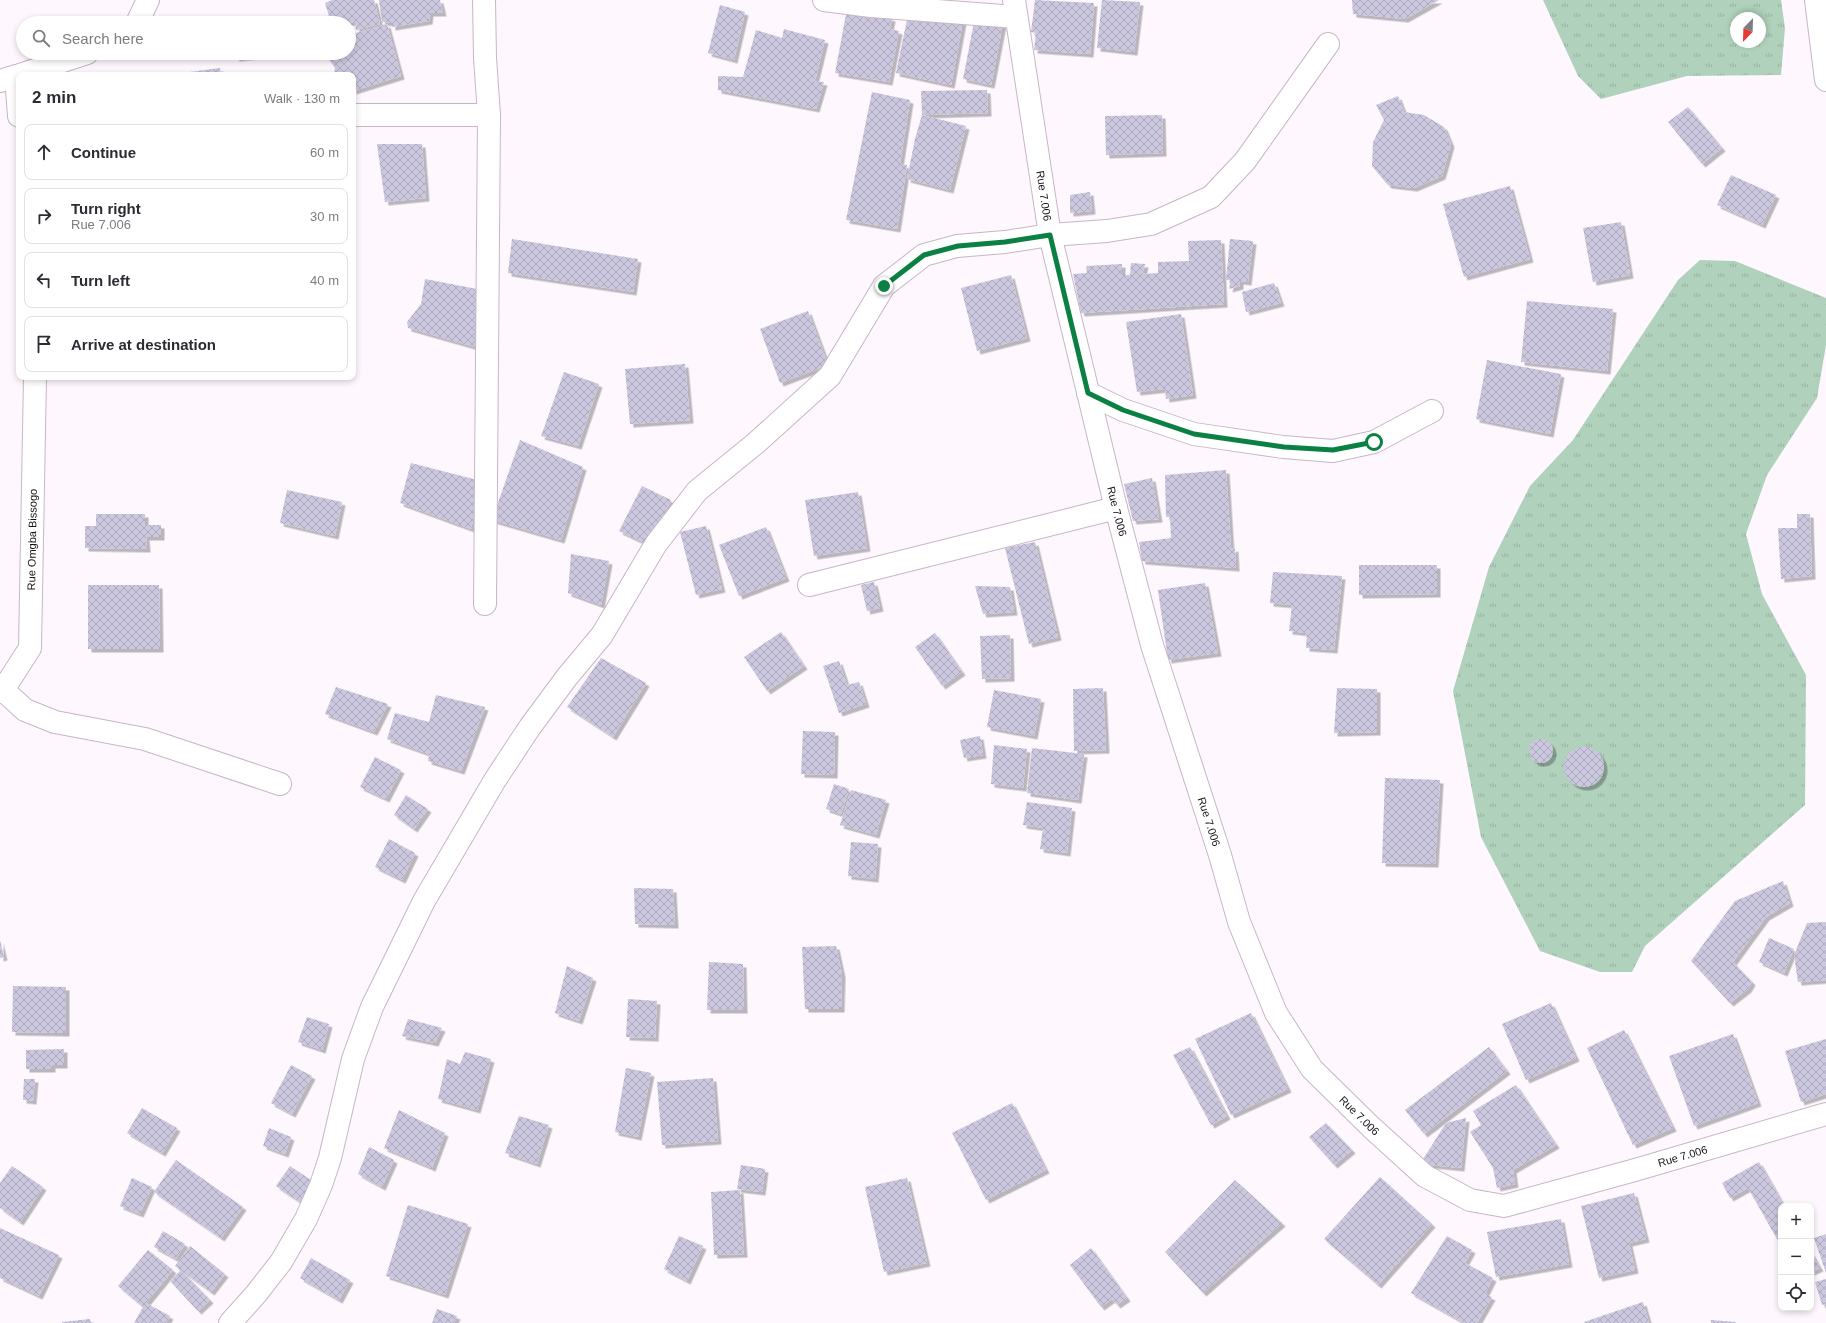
<!DOCTYPE html>
<meta charset="utf-8">
<style>
:root{--surface:#fff;--page:#f7f7f7;--text:#2b2b33;--muted:#7c7c81;--line:#e1e1e2}
body{margin:0;font-family:Helvetica,sans-serif;background:var(--page);color:var(--text)}
.controls{position:absolute;right:12px;bottom:12px;display:grid;overflow:hidden;border-radius:8px;box-shadow:0 2px 6px #0003}
.controls button{width:36px;height:36px;display:grid;place-items:center;padding:0;border:0;border-bottom:1px solid var(--line);background:var(--surface);color:var(--text);font:20px sans-serif}
.compass{position:absolute;left:1730px;top:12px;width:36px;height:36px;border-radius:50%;background:var(--surface);box-shadow:0 2px 6px #0003;rotate:203deg}
.stop{position:absolute;width:12px;height:12px;margin:-9px;border:3px solid #0b8043;border-radius:50%;background:#fff}
.stop.end{background:#0b8043;border-color:#fff;box-shadow:0 1px 4px #0008}
.list{margin:0;padding:0;list-style:none}
h2{display:flex;justify-content:space-between;align-items:center;height:52px;margin:0;padding:0 16px;font-size:17px}
h2 small{font-size:13px;font-weight:400;color:var(--muted)}
.list li{display:grid;grid-template-columns:26px 1fr auto;gap:12px;align-items:center;box-sizing:border-box;height:56px;margin:0 8px 8px;padding:0 8px;border:1px solid var(--line);border-radius:8px}
.list b{display:block;font-size:15px;white-space:nowrap}
.list p{margin:0;font-size:13px;white-space:nowrap;color:var(--muted)}
.list em{font-size:13px;font-style:normal;color:var(--muted)}
.icon{flex:none;width:22px;height:22px;fill:none;stroke:currentColor;stroke-width:2;stroke-linecap:round;stroke-linejoin:round}
.map{position:relative;flex:none;width:1826px;height:1323px;overflow:hidden}
.search{position:absolute;background:var(--surface);box-shadow:0 2px 6px #0003;left:16px;top:16px;width:340px;height:44px;display:flex;align-items:center;gap:10px;box-sizing:border-box;padding:0 14px;border-radius:22px;color:var(--muted);font-size:15px}
.panel{position:absolute;background:var(--surface);box-shadow:0 2px 6px #0003;left:16px;top:72px;width:340px;height:308px;border-radius:8px}
.map>svg:first-child{display:block}
</style>
<div class="map">
<svg width="1826" height="1323" viewBox="0 0 1826 1323">
<defs>
<pattern id="grass-tufts" width="24" height="20" patternUnits="userSpaceOnUse"><rect width="24" height="20" fill="#b0d1bb"/><path d="M3 7l-1-3M5 7V3M7 7l1-3M15 17l-1-3M17 17v-4M19 17l1-3" fill="none" stroke="#97b2a0"/></pattern>
<pattern id="building-cross-hatch" width="8" height="8" patternUnits="userSpaceOnUse"><rect width="8" height="8" fill="#cbc7de"/><path d="M0 0l8 8M0 8l8-8" fill="none" stroke="#aeaabe"/></pattern>
<filter id="shadow"><feDropShadow dx="3.5" dy="3.5" stdDeviation="0" flood-color="#0004"/></filter>
</defs>
<rect width="100%" height="100%" fill="#fef7fe"/>
<!-- grass -->
<g fill="url(#grass-tufts)" fill-rule="evenodd">
<path d="M1543,0H1781L1785,28L1781,75L1687,76L1601,99L1578,76ZM1736,18H1760V42H1736Z"/>
<path d="M1700,260L1735,261L1826,298V345L1817,398L1767,475L1746,534L1762,594L1806,675L1805,805L1645,946L1632,972H1600L1540,951L1481,837L1453,691L1489,567L1530,486L1573,440L1678,280Z"/>
</g>
<!-- building -->
<g fill="url(#building-cross-hatch)" filter="url(#shadow)">
<path d="M332,0H374L380,24L356,30L355,22L331,23L325,3Z"/>
<path d="M379,0H440L443,13H430L429,21L392,27V23L382,22Z"/>
<path d="M1035,0L1094,3L1090,54L1034,50L1036,33L1031,32Z"/>
<path d="M1102,0L1140,2L1134,52L1097,48Z"/>
<path d="M1352,0H1439L1405,19L1353,14Z"/>
<path d="M720,5L745,12L734,60L708,53Z"/>
<path d="M847,9L892,18L890,29L899,31L889,82L835,73Z"/>
<path d="M909,10L963,21L951,85L896,73Z"/>
<path d="M975,17L1003,23L991,85L963,79Z"/>
<path d="M387,24L401,76L353,91V75H334L335,68L326,55L329,53H349V35Z"/>
<path d="M784,29L825,40L815,81L824,82L816,109L718,90V76L743,77L756,30L782,38Z"/>
<path d="M235,53H272V54L236,58Z"/>
<path d="M220,68L221,75H175V74Z"/>
<path d="M103,72L104,75H88V74Z"/>
<path d="M987,90L988,113L922,115L921,91Z"/>
<path d="M872,92L910,100L900,164L907,165L897,229L846,220Z"/>
<path d="M1398,96L1404,112L1424,115L1444,127L1451,144L1442,176L1414,188L1388,185L1372,166L1373,142L1384,120L1376,105Z"/>
<path d="M1688,107L1722,148L1702,164L1668,122Z"/>
<path d="M922,115L966,126L950,190L907,179L915,139Z"/>
<path d="M1162,115L1163,153L1106,155L1105,116Z"/>
<path d="M377,144H422L426,198L385,202Z"/>
<path d="M1731,175L1776,195L1762,225L1717,205Z"/>
<path d="M1510,186L1530,259L1464,277L1443,204Z"/>
<path d="M1090,192L1092,211L1070,213V195Z"/>
<path d="M1621,222L1630,275L1593,282L1583,228Z"/>
<path d="M512,239L638,259L633,292L508,273Z"/>
<path d="M1230,239L1253,241L1248,282L1240,281V286L1229,289L1231,280H1226Z"/>
<path d="M1221,240L1224,304L1081,313L1073,274L1087,273L1086,266L1122,264V275H1130L1131,263L1145,264L1143,274L1158,273V262L1189,261L1188,241Z"/>
<path d="M1011,275L1027,338L977,351L961,288Z"/>
<path d="M425,279L482,290L475,347L408,328L407,322L421,304Z"/>
<path d="M1274,283L1281,303L1246,312L1242,292Z"/>
<path d="M1527,301L1613,309L1607,371L1521,362Z"/>
<path d="M808,311L828,365L780,383L760,329Z"/>
<path d="M1181,314L1193,395L1166,399L1165,389L1137,392L1126,322Z"/>
<path d="M1487,360L1561,374L1550,434L1476,419Z"/>
<path d="M685,364L690,420L630,424L625,369Z"/>
<path d="M564,372L599,384L578,446L541,436Z"/>
<path d="M520,440L583,467L561,540L492,520Z"/>
<path d="M411,463L481,481L471,529L400,503Z"/>
<path d="M1226,470L1231,549L1235,548L1236,568L1142,561L1139,542L1171,538L1170,517H1166L1165,475Z"/>
<path d="M1152,478L1159,519L1133,521L1124,484Z"/>
<path d="M642,486L671,500L649,545L619,531Z"/>
<path d="M287,490L342,502L335,536L280,523Z"/>
<path d="M858,492L867,548L814,556L805,500Z"/>
<path d="M96,514H145V525H161V537H146L147,549L85,548V526H96Z"/>
<path d="M1797,514H1810L1812,576L1781,579L1778,528H1797Z"/>
<path d="M706,526L722,589L696,595L680,532Z"/>
<path d="M766,527L786,578L739,596L719,545Z"/>
<path d="M1035,542L1058,637L1029,644L1005,548Z"/>
<path d="M571,554L609,561L601,605L568,593Z"/>
<path d="M1359,565H1437V594L1359,595Z"/>
<path d="M1273,572L1342,576L1334,650L1306,648L1307,633L1289,631L1292,605L1270,603Z"/>
<path d="M874,582L880,608L867,611L861,585Z"/>
<path d="M1205,583L1218,653L1168,660L1158,590Z"/>
<path d="M88,585H159L160,649H88Z"/>
<path d="M975,586L1010,587L1014,612L983,614Z"/>
<path d="M781,632L804,666L767,691L744,657Z"/>
<path d="M935,633L962,672L942,686L915,647Z"/>
<path d="M1010,635L1011,678L982,679L980,636Z"/>
<path d="M601,658L646,683L613,737L567,707Z"/>
<path d="M839,661L847,685L859,682L866,704L839,713L823,666Z"/>
<path d="M336,687L388,704L374,732L325,714Z"/>
<path d="M1103,688L1106,750L1074,751L1073,689Z"/>
<path d="M1337,688L1377,689V732L1334,733Z"/>
<path d="M994,690L1041,699L1034,736L987,727Z"/>
<path d="M436,695L485,707L461,771L428,761L429,754L387,739L395,713L429,722Z"/>
<path d="M803,731L835,732L834,775L801,774Z"/>
<path d="M980,736L983,755L964,758L960,740Z"/>
<circle cx="1541" cy="751" r="12"/>
<path d="M994,745L1027,749L1023,788L991,784Z"/>
<circle cx="1584" cy="767" r="20"/>
<path d="M1032,748L1084,754L1078,800L1027,793Z"/>
<path d="M375,757L401,770L386,799L360,787Z"/>
<path d="M1385,778L1440,780L1435,864L1382,863Z"/>
<path d="M834,784L849,789L841,814L826,809Z"/>
<path d="M851,790L886,800L876,835L840,825Z"/>
<path d="M406,795L428,809L414,829L394,815Z"/>
<path d="M1027,802L1072,808L1067,853L1040,849L1043,828L1023,825Z"/>
<path d="M389,839L415,853L402,880L375,867Z"/>
<path d="M851,842L878,844L875,879L848,876Z"/>
<path d="M1783,881L1790,903L1766,917L1733,962L1752,982L1748,989L1730,1003L1691,961L1735,901Z"/>
<path d="M634,888L673,889L675,925L635,924Z"/>
<path d="M1826,922V980L1798,982L1794,955L1807,923Z"/>
<path d="M1769,938L1794,949L1784,973L1759,962Z"/>
<path d="M0,940L4,957L0,958Z"/>
<path d="M836,946L842,974L841,1009H805L802,947Z"/>
<path d="M709,962L743,964L744,1010H707Z"/>
<path d="M567,966L593,978L579,1021L555,1013Z"/>
<path d="M13,986L66,987V1033L12,1032Z"/>
<path d="M628,999L657,1001L655,1038L626,1037Z"/>
<path d="M1551,1003L1576,1058L1526,1080L1502,1024Z"/>
<path d="M1251,1013L1288,1089L1231,1115L1195,1039Z"/>
<path d="M307,1017L329,1024L322,1050L298,1042Z"/>
<path d="M408,1019L442,1028L435,1043L402,1036Z"/>
<path d="M1624,1030L1673,1128L1633,1145L1587,1048Z"/>
<path d="M1733,1034L1758,1103L1694,1126L1669,1056Z"/>
<path d="M1826,1039V1094L1801,1102L1785,1051Z"/>
<path d="M1190,1047L1227,1116L1211,1125L1173,1055Z"/>
<path d="M1489,1047L1507,1071L1424,1134L1405,1110Z"/>
<path d="M64,1049V1065H52V1069H26V1050Z"/>
<path d="M465,1052L491,1059L477,1110L438,1099L447,1059L460,1064Z"/>
<path d="M291,1065L312,1076L292,1114L271,1103Z"/>
<path d="M626,1068L651,1073L638,1137L615,1132Z"/>
<path d="M713,1078L718,1141L662,1145L657,1082Z"/>
<path d="M24,1079H35L33,1101L23,1100Z"/>
<path d="M1516,1085L1556,1145L1513,1170L1515,1184L1497,1188L1493,1168L1470,1132L1481,1125L1473,1111Z"/>
<path d="M1012,1103L1046,1170L986,1200L952,1133Z"/>
<path d="M142,1108L177,1128L162,1153L127,1133Z"/>
<path d="M399,1110L445,1133L432,1168L384,1148Z"/>
<path d="M519,1116L549,1125L537,1164L505,1153Z"/>
<path d="M1466,1118L1461,1168L1420,1164L1446,1123Z"/>
<path d="M1326,1123L1352,1150L1334,1165L1309,1137Z"/>
<path d="M269,1128L291,1137L285,1154L263,1146Z"/>
<path d="M369,1147L394,1160L382,1187L358,1174Z"/>
<path d="M176,1160L243,1207L221,1238L154,1192Z"/>
<path d="M1759,1162L1784,1206H1781V1246L1748,1188L1730,1198L1722,1183Z"/>
<path d="M741,1165L765,1169L762,1192L737,1189Z"/>
<path d="M12,1166L43,1187L20,1222L0,1208V1183Z"/>
<path d="M290,1166L317,1184L303,1204L276,1186Z"/>
<path d="M1380,1177L1432,1224L1378,1285L1324,1239Z"/>
<path d="M132,1178L152,1187L140,1214L120,1206Z"/>
<path d="M907,1178L927,1263L884,1272L865,1187Z"/>
<path d="M1235,1180L1282,1223L1203,1293L1165,1252Z"/>
<path d="M740,1190L744,1254L714,1255L711,1192Z"/>
<path d="M1634,1193L1646,1239L1629,1243L1635,1270L1599,1278L1581,1206Z"/>
<path d="M408,1205L468,1224L445,1295L386,1276Z"/>
<path d="M1561,1219L1569,1264L1496,1277L1487,1232Z"/>
<path d="M0,1228L59,1255L39,1296L0,1278Z"/>
<path d="M163,1231L185,1244L176,1259L154,1247Z"/>
<path d="M1826,1234V1273L1814,1238Z"/>
<path d="M679,1236L703,1246L687,1281L664,1269Z"/>
<path d="M1447,1236L1472,1250L1465,1263L1493,1278L1485,1294L1492,1297L1477,1323H1464L1411,1293Z"/>
<path d="M190,1246L225,1274L211,1292L175,1266Z"/>
<path d="M1091,1248L1127,1298L1117,1305L1112,1299L1101,1307L1070,1265Z"/>
<path d="M148,1250L173,1270L146,1303L170,1316L166,1323H134L143,1307L118,1286Z"/>
<path d="M1811,1252L1820,1268L1811,1272Z"/>
<path d="M311,1258L350,1280L339,1300L300,1278Z"/>
<path d="M181,1270L210,1300L198,1311L170,1281Z"/>
<path d="M1826,1279V1304L1822,1305L1815,1282Z"/>
<path d="M1643,1302L1649,1323H1584V1322Z"/>
<path d="M437,1309L457,1316L454,1323H432Z"/>
<path d="M90,1319L91,1323H62V1322Z"/>
<path d="M1711,1320L1736,1322V1323H1711Z"/>
</g>
<g fill="none" stroke-linecap="round" stroke-linejoin="round">
<defs>
<g id="street">
<path d="M484,0L485,58L489,115L485,604"/>
<path d="M824,0L871,6L1016,17"/>
<path id="s1" d="M1014,0L1050,235L1116,508L1152,645L1220,855L1239,922L1276,1013L1312,1069L1371,1127L1425,1176L1470,1200L1504,1206L1635,1170L1826,1114"/>
<path d="M1816,0L1826,80"/>
<path d="M137,23L148,0"/>
<path d="M20,75L87,53"/>
<path d="M0,81L16,76L19,116"/>
<path d="M353,115H489"/>
<path d="M1088,393L1123,410L1194,434L1283,447L1333,451L1374,442L1432,411"/>
<path d="M809,585L1116,508"/>
<path d="M3,690L25,710L55,722L145,739L280,784"/>
<path id="s2" d="M0,692L3,690L30,648L35,377"/>
<path d="M230,1323L256,1294L281,1262L306,1219L321,1185L330,1158L353,1059L372,1007L424,901L495,780L530,727L567,677L602,635L656,544L697,491L756,443L830,376L884,286L924,255L957,246L1005,242L1050,235L1107,231L1151,224L1211,197L1245,161L1328,44"/>
</g>
</defs>
<!-- street casing -->
<use href="#street" stroke="#c7b5c7" stroke-width="24"/>
<!-- street -->
<use href="#street" stroke="#fff" stroke-width="22"/>
</g>
<g fill="none" stroke-linecap="round" stroke-linejoin="round">
<!-- route -->
<path stroke="#0b8043" stroke-width="5" d="M884,286L924,255L958,246L1005,242L1050,235L1088,393L1123,410L1194,434L1284,447L1333,450L1374,442"/>
</g>
<g text-anchor="middle" stroke-width="3" stroke-linejoin="round" paint-order="stroke">
<!-- street labels -->
<g font-size="11" fill="#171118" stroke="#fff">
<text dy="4" stroke="none"><textPath href="#s1" startOffset="198">Rue 7.006</textPath></text>
<text dy="4" stroke="none"><textPath href="#s1" startOffset="522">Rue 7.006</textPath></text>
<text dy="4" stroke="none"><textPath href="#s2" startOffset="162">Rue Omgba Bissogo</textPath></text>
<text dy="4" stroke="none"><textPath href="#s1" startOffset="846">Rue 7.006</textPath></text>
<text dy="4" stroke="none"><textPath href="#s1" startOffset="1182">Rue 7.006</textPath></text>
<text dy="4" stroke="none"><textPath href="#s1" startOffset="1542">Rue 7.006</textPath></text>
</g>
</g>
</svg>
<div class="controls">
<button>+</button>
<button>−</button>
<button><svg class="icon" aria-label="locate" viewBox="0 0 24 24"><circle cx="12" cy="12" r="6"/><path d="M12 2v4M12 18v4M2 12h4M18 12h4"/></svg></button>
</div>
<svg class="compass" viewBox="-18 -18 36 36"><path d="M0-13l5 13h-10z" fill="#e53935"/><path d="M0 13l5-13h-10z" fill="#7c7c81"/></svg>
<div class="stop" style="left:1374px;top:442px"></div>
<div class="stop end" style="left:884px;top:286px"></div>
<div class="search"><svg class="icon" aria-label="search" viewBox="0 0 24 24"><circle cx="10" cy="10" r="6"/><path d="M15 15l6 6"/></svg>Search here</div>
<section class="panel">
<h2>2 min<small>Walk · 130 m</small></h2>
<ul class="list">
<li><svg class="icon" aria-label="ahead" viewBox="0 0 24 24"><path d="M12 20V5M6 11l6-6 6 6"/></svg><div><b>Continue</b></div><em>60 m</em></li>
<li><svg class="icon" aria-label="right" viewBox="0 0 24 24"><path d="M7 20v-9h11M14 6l5 5-5 5"/></svg><div><b>Turn right</b><p>Rue 7.006</p></div><em>30 m</em></li>
<li><svg class="icon" aria-label="left" viewBox="0 0 24 24"><path d="M17 20v-9H6M10 6l-5 5 5 5"/></svg><div><b>Turn left</b></div><em>40 m</em></li>
<li><svg class="icon" aria-label="arrive" viewBox="0 0 24 24"><path d="M6 21V4h12l-3 4 3 4H6"/></svg><div><b>Arrive at destination</b></div></li>
</ul>
</section>
</div>
